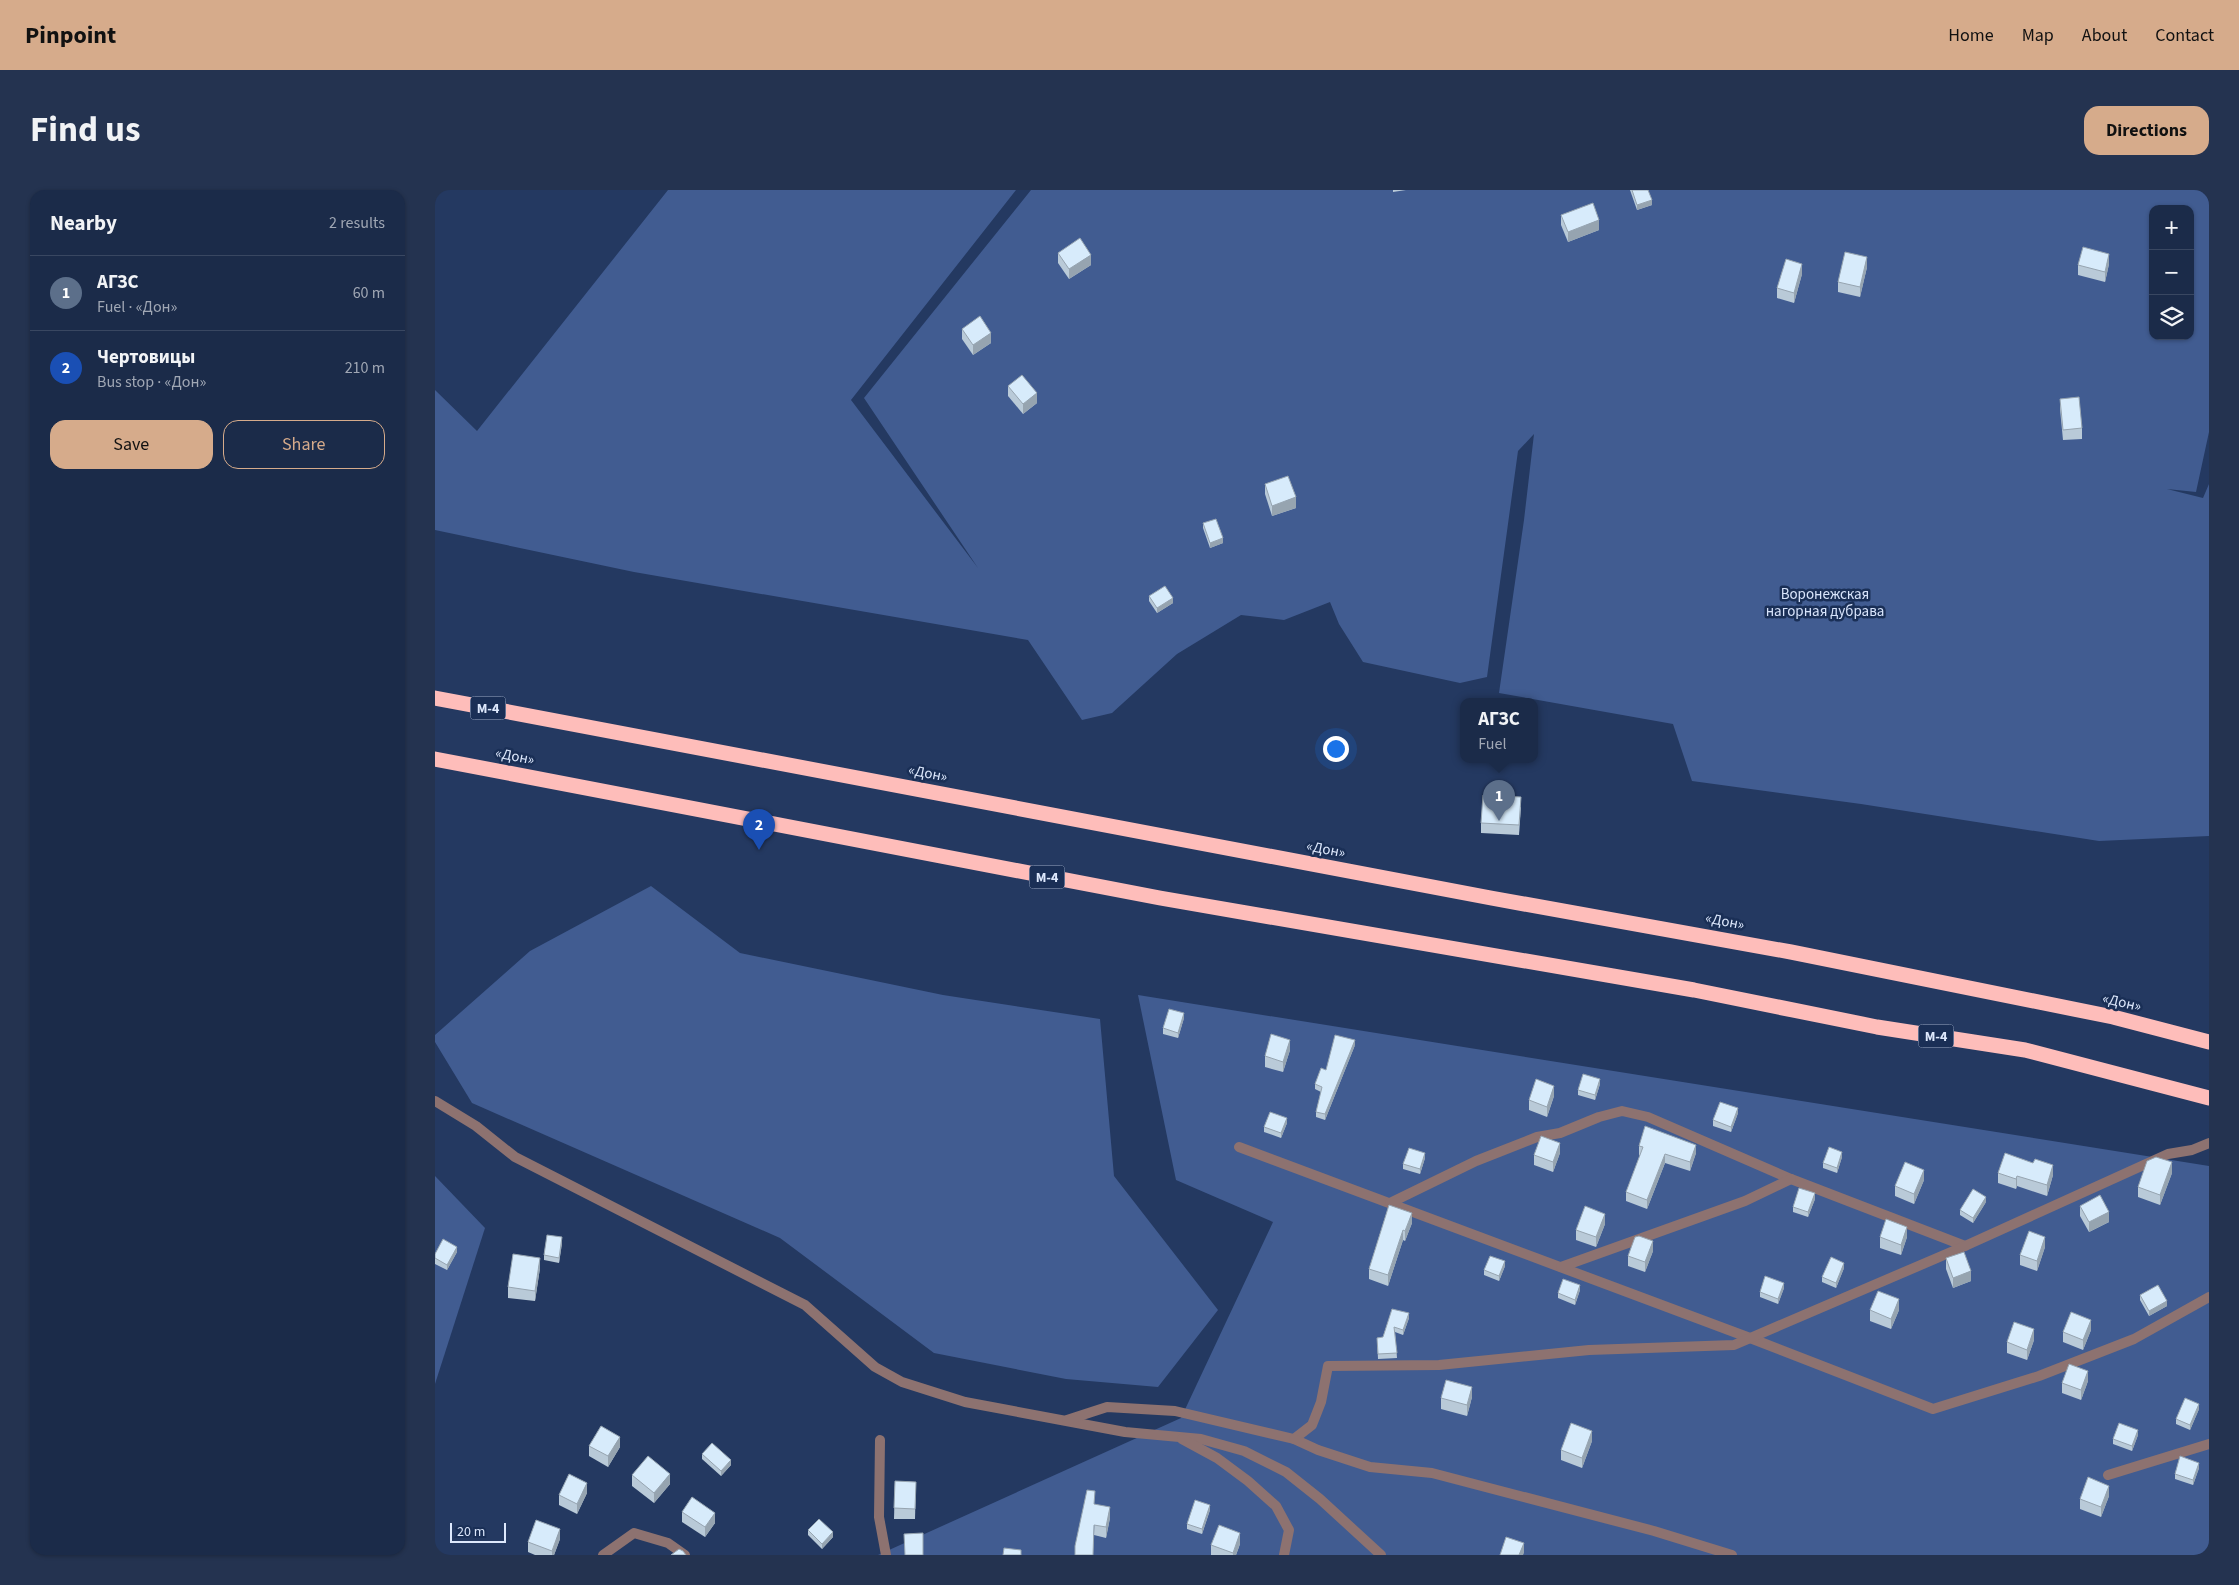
<!DOCTYPE html>
<meta charset="utf-8">
<style>
:root{--surface:#1b2b49;--page:#243350;--text:#f1f3f6;--muted:#a0a7b4;--line:#394761;--accent:#d6ab8b}
body{margin:0;font-family:"Source Sans 3",sans-serif;background:var(--page);color:var(--text)}
.controls{position:absolute;right:15px;top:15px;display:grid;overflow:hidden;border-radius:10px;box-shadow:0 1px 4px #0004}
.controls button{width:45px;height:45px;display:grid;place-items:center;padding:0;border:0;border-bottom:1px solid var(--line);background:var(--surface);color:var(--text);font:25px sans-serif}
.scale{position:absolute;left:15px;bottom:12px;width:56px;box-sizing:border-box;padding-left:5px;border:2px solid #dde8fc;border-top:0;font-size:14px;line-height:18px;white-space:nowrap;color:#dde8fc;-webkit-text-stroke:4px #1a2f56;paint-order:stroke}
.you{position:absolute;left:900px;top:558px;width:18px;height:18px;margin:-12px;border:4px solid #fff;border-radius:50%;background:#1a73e8;box-shadow:0 0 0 8px #1a73e833}
.badge{display:grid;place-items:center;width:32px;height:32px;border-radius:50%;background:var(--accent);color:#fff;font-size:16px;font-weight:700}
.pin{position:absolute;translate:-50% -41px;filter:drop-shadow(0 1px 2px #0008)}
.pin::after{content:'';position:absolute;top:26px;width:18px;height:15px;background:inherit;clip-path:polygon(0 0,100% 0,50% 100%)}
.popup{position:absolute;left:1025px;top:508px;width:78px;height:65px;box-sizing:border-box;display:grid;place-content:center;border-radius:10px;background:var(--surface);filter:drop-shadow(0 1px 4px #0005);font-size:16px;white-space:nowrap;color:var(--muted)}
.popup b{font-size:19px;color:var(--text)}
.popup::after{content:'';position:absolute;left:50%;top:100%;margin-left:-10px;border:10px solid transparent;border-top-color:var(--surface)}
.list{margin:0;padding:0;list-style:none}
h2{display:flex;justify-content:space-between;align-items:center;height:65px;margin:0;padding:0 20px;font-size:21px}
h2 small{font-size:16px;font-weight:400;color:var(--muted)}
.list li{display:grid;grid-template-columns:32px 1fr auto;gap:15px;align-items:center;box-sizing:border-box;height:75px;padding:0 20px;border-top:1px solid var(--line)}
.list b{display:block;font-size:19px;white-space:nowrap}
.list p{margin:0;font-size:16px;white-space:nowrap;color:var(--muted)}
.list em{font-size:16px;font-style:normal;color:var(--muted)}
.actions{display:flex;gap:10px;padding:15px 20px}
.actions a{flex:1;padding:11px 0;border:1px solid var(--accent);border-radius:15px;text-align:center;font-size:18px;color:var(--accent)}
.actions .main{background:var(--accent);color:#111}
.icon{flex:none;width:28px;height:28px;fill:none;stroke:currentColor;stroke-width:2;stroke-linecap:round;stroke-linejoin:round}
.map{position:relative;flex:none;width:1774px;height:1365px;overflow:hidden;border-radius:15px}
header{display:flex;align-items:center;gap:30px;box-sizing:border-box;height:70px;padding:0 25px;background:var(--accent);color:#111}
header strong{font-size:24px}
nav{display:flex;gap:28px;margin-inline-start:auto;font-size:18px}
.intro{display:flex;align-items:center;justify-content:space-between;box-sizing:border-box;height:120px;padding:0 30px}
h1{margin:0;font-size:35px}
.button{padding:12px 22px;border-radius:15px;background:var(--accent);color:#111;font-size:18px;font-weight:700}
main{display:flex;gap:30px;padding:0 30px}
aside{flex:1;background:var(--surface);border-radius:15px;box-shadow:0 1px 4px #0004}
.map>svg:first-child{display:block}
</style>
<header>
<strong>Pinpoint</strong>
<nav><a>Home</a><a>Map</a><a>About</a><a>Contact</a></nav>
</header>
<div class="intro"><h1>Find us</h1><a class="button">Directions</a></div>
<main>
<aside>
<h2>Nearby<small>2 results</small></h2>
<ul class="list">
<li><span class="badge" style="background:#5c6f8a">1</span><div><b>АГЗС</b><p>Fuel · «Дон»</p></div><em>60 m</em></li>
<li><span class="badge" style="background:#1a4fb4">2</span><div><b>Чертовицы</b><p>Bus stop · «Дон»</p></div><em>210 m</em></li>
</ul>
<div class="actions"><a class="main">Save</a><a>Share</a></div>
</aside>
<div class="map">
<svg width="1774" height="1365" viewBox="0 0 1774 1365">
<rect width="100%" height="100%" fill="#243961"/>
<!-- green -->
<g fill="#415c91" fill-rule="evenodd">
<path d="M233,0H581L416,210L543,378L429,208L596,0H1774V242L1761,302L1732,299L1768,308L1774,294V646L1664,651L1426,614L1257,591L1238,534L1064,503L1089,330L1099,244L1083,261L1052,487L1025,493L928,472L904,434L895,412L849,430L806,425L742,464L677,523L647,530L593,450L199,382L0,340V200L42,241ZM1718,19H1755V146H1718Z"/>
<path d="M216,696L305,763L508,805L665,829L679,986L783,1120L723,1197L631,1189L499,1163L345,1048L37,913L0,852V845L95,761Z"/>
<path d="M703,805L1774,976V1365H443L746,1228L838,1032L741,990Z"/>
<path d="M0,986L50,1038L0,1194Z"/>
</g>
<g fill="none" stroke-linecap="round" stroke-linejoin="round">
<!-- street -->
<g stroke="#8d7270" stroke-width="10">
<path d="M0,911L41,936L80,967L370,1115L440,1177L467,1192L530,1212L690,1242L766,1249L809,1261L851,1282L885,1309L946,1365"/>
<path d="M804,957L1315,1148L1498,1219L1604,1186L1699,1149L1774,1107"/>
<path d="M955,1013L1041,971L1102,947L1125,943L1164,927L1187,921L1213,927L1356,989L1530,1056"/>
<path d="M1126,1077L1310,1011L1356,989"/>
<path d="M632,1230L672,1217L740,1221L859,1249L877,1235L886,1212L893,1176L1004,1175L1154,1160L1299,1155L1530,1056L1733,964L1757,960L1774,953"/>
<path d="M747,1249L782,1268L813,1291L841,1316L854,1340L849,1365"/>
<path d="M859,1249L883,1260L935,1277L997,1283L1219,1341L1297,1365"/>
<path d="M445,1250L444,1327L451,1365"/>
<path d="M1673,1285L1774,1254"/>
<path d="M168,1365L199,1343L233,1353L250,1365"/>
</g>
<!-- highway -->
<g stroke="#febdba" stroke-width="15">
<path d="M0,508L1056,708L1356,762L1678,827L1774,852"/>
<path d="M0,569L725,708L1259,800L1442,837L1590,860L1774,908"/>
</g>
</g>
<!-- wall -->
<g fill="#b9cad8">
<path d="M958,0H971L958,2Z"/>
<path d="M1195,0H1213L1217,15L1202,20Z"/>
<path d="M1126,25L1164,40L1133,52L1126,35Z"/>
<path d="M623,63L656,75L634,89L623,73Z"/>
<path d="M1674,74L1670,92L1643,85V75Z"/>
<path d="M1432,77L1425,107L1403,102V92Z"/>
<path d="M1367,84L1359,113L1342,108V98Z"/>
<path d="M527,139L556,153L538,165L527,149Z"/>
<path d="M573,196L602,213L588,224L573,206Z"/>
<path d="M1625,209L1647,238V249L1628,250L1625,219Z"/>
<path d="M830,294L861,318L837,326L830,304Z"/>
<path d="M768,333L788,353L775,358L768,338Z"/>
<path d="M714,406L738,413L722,423L714,411Z"/>
<path d="M1086,617L1084,645L1046,643V633Z"/>
<path d="M749,828L743,848L728,844V838Z"/>
<path d="M920,855L890,930L881,927V922L886,902L880,899V894L891,880Z"/>
<path d="M855,860L848,882L830,877V866Z"/>
<path d="M1165,894L1160,910L1143,905V900Z"/>
<path d="M1119,906L1112,927L1094,920V910Z"/>
<path d="M1303,923L1296,942L1278,936V930Z"/>
<path d="M852,933L846,948L829,942V937Z"/>
<path d="M1204,956L1261,963L1255,981L1230,973L1212,1019L1191,1011V1002L1205,965H1204Z"/>
<path d="M1125,963L1118,982L1099,975V965Z"/>
<path d="M1407,967L1402,983L1388,978V973Z"/>
<path d="M990,968L985,984L968,979V974Z"/>
<path d="M1563,983L1618,985L1612,1006L1582,996L1581,999L1563,993Z"/>
<path d="M1737,983L1725,1015L1703,1007V997Z"/>
<path d="M1489,990L1479,1014L1460,1006V996Z"/>
<path d="M1380,1009L1373,1027L1358,1022V1017Z"/>
<path d="M1551,1012L1538,1033L1525,1025V1020Z"/>
<path d="M954,1015L977,1033L970,1051L968,1050L953,1096L934,1089V1079Z"/>
<path d="M1645,1016L1674,1032L1654,1042L1645,1026Z"/>
<path d="M1170,1034L1161,1057L1141,1050V1040Z"/>
<path d="M1445,1047H1472L1466,1065L1445,1058Z"/>
<path d="M127,1053L124,1073L109,1070V1065Z"/>
<path d="M1610,1057L1602,1081L1585,1075V1065Z"/>
<path d="M1218,1061L1210,1082L1193,1076V1066Z"/>
<path d="M22,1062L12,1080L0,1074V1064Z"/>
<path d="M1511,1068L1536,1091L1518,1098L1511,1079Z"/>
<path d="M1070,1076L1064,1091L1049,1085V1080Z"/>
<path d="M105,1078L100,1111L73,1108V1097Z"/>
<path d="M1409,1078L1401,1098L1387,1092V1087Z"/>
<path d="M1349,1098L1343,1114L1325,1107V1102Z"/>
<path d="M1145,1100L1140,1115L1123,1108V1103Z"/>
<path d="M1705,1105L1732,1116L1714,1126L1705,1110Z"/>
<path d="M957,1119L974,1128L968,1145L960,1142L962,1168L943,1169L942,1148L948,1147Z"/>
<path d="M1435,1120H1464L1456,1139L1435,1131Z"/>
<path d="M1656,1140L1648,1160L1628,1152V1142Z"/>
<path d="M1599,1150L1592,1170L1572,1163V1152Z"/>
<path d="M1653,1191L1646,1210L1627,1203V1193Z"/>
<path d="M1037,1207L1032,1226L1006,1219V1208Z"/>
<path d="M1764,1219L1755,1240L1741,1234V1229Z"/>
<path d="M1703,1245L1697,1261L1678,1254V1249Z"/>
<path d="M1157,1251L1147,1278L1126,1270V1260Z"/>
<path d="M154,1256L185,1257L173,1277L154,1266Z"/>
<path d="M267,1264L296,1275L286,1286L267,1269Z"/>
<path d="M1764,1278L1758,1295L1740,1289V1284Z"/>
<path d="M197,1285L235,1294L219,1313L197,1296Z"/>
<path d="M460,1291L481,1292L480,1329H459Z"/>
<path d="M152,1303L142,1324L124,1315V1305Z"/>
<path d="M1674,1306L1666,1327L1645,1319V1309Z"/>
<path d="M660,1314L675,1328L671,1348L659,1345Z"/>
<path d="M775,1320L767,1344L752,1339V1334Z"/>
<path d="M247,1322L280,1333L270,1347L247,1332Z"/>
<path d="M373,1340L398,1347L387,1359L373,1345Z"/>
<path d="M125,1349L119,1365H100L93,1362V1352Z"/>
<path d="M805,1354L801,1365H776V1355Z"/>
</g>
<!-- shaded-wall -->
<g fill="#96a4b0">
<path d="M1217,10V15L1202,20V15Z"/>
<path d="M1164,30V40L1133,52V42Z"/>
<path d="M1674,64V74L1670,92V82Z"/>
<path d="M656,65V75L634,89V79Z"/>
<path d="M1432,67V77L1425,107V97Z"/>
<path d="M1367,74V84L1359,113V103Z"/>
<path d="M556,143V153L538,165V155Z"/>
<path d="M602,203V213L588,224V214Z"/>
<path d="M861,307V318L837,326V316Z"/>
<path d="M788,348V353L775,358V353Z"/>
<path d="M738,408V413L722,423V418Z"/>
<path d="M749,823V828L743,848V843Z"/>
<path d="M855,850V860L848,882V872Z"/>
<path d="M920,850V855L890,930V924Z"/>
<path d="M1165,889V894L1160,910V905Z"/>
<path d="M1119,896V906L1112,927V917Z"/>
<path d="M1303,918V923L1296,942V937Z"/>
<path d="M852,928V933L846,948V943Z"/>
<path d="M1125,953V963L1118,982V972Z"/>
<path d="M1261,955V963L1255,981V972Z"/>
<path d="M1407,962V967L1402,983V978Z"/>
<path d="M990,963V968L985,984V979Z"/>
<path d="M1230,964V973L1212,1019V1010Z"/>
<path d="M1737,972V983L1725,1015V1005Z"/>
<path d="M1618,975V985L1612,1006V995Z"/>
<path d="M1489,980V990L1479,1014V1004Z"/>
<path d="M1582,986V996L1581,999V989Z"/>
<path d="M1380,1003V1009L1373,1027V1022Z"/>
<path d="M1551,1007V1012L1538,1033V1028Z"/>
<path d="M1674,1022V1032L1654,1042V1032Z"/>
<path d="M977,1023V1033L970,1051V1041Z"/>
<path d="M1170,1024V1034L1161,1057V1047Z"/>
<path d="M1472,1037V1047L1466,1065V1055Z"/>
<path d="M968,1040V1050L953,1096V1085Z"/>
<path d="M127,1047V1053L124,1073V1068Z"/>
<path d="M1610,1047V1057L1602,1081V1071Z"/>
<path d="M1218,1051V1061L1210,1082V1072Z"/>
<path d="M22,1057V1062L12,1080V1075Z"/>
<path d="M105,1068V1078L100,1111V1101Z"/>
<path d="M1070,1071V1076L1064,1091V1086Z"/>
<path d="M1409,1073V1078L1401,1098V1093Z"/>
<path d="M1536,1081V1091L1518,1098V1088Z"/>
<path d="M1349,1093V1098L1343,1114V1109Z"/>
<path d="M1145,1095V1100L1140,1115V1110Z"/>
<path d="M1464,1109V1120L1456,1139V1129Z"/>
<path d="M1732,1111V1116L1714,1126V1121Z"/>
<path d="M974,1123V1128L968,1145V1140Z"/>
<path d="M1656,1130V1140L1648,1160V1150Z"/>
<path d="M1599,1139V1150L1592,1170V1160Z"/>
<path d="M1653,1181V1191L1646,1210V1200Z"/>
<path d="M1037,1197V1207L1032,1226V1215Z"/>
<path d="M1764,1214V1219L1755,1240V1235Z"/>
<path d="M1703,1240V1245L1697,1261V1256Z"/>
<path d="M1157,1241V1251L1147,1278V1268Z"/>
<path d="M185,1247V1257L173,1277V1266Z"/>
<path d="M296,1270V1275L286,1286V1281Z"/>
<path d="M1764,1273V1278L1758,1295V1290Z"/>
<path d="M235,1284V1294L219,1313V1303Z"/>
<path d="M152,1293V1303L142,1324V1314Z"/>
<path d="M1674,1296V1306L1666,1327V1317Z"/>
<path d="M775,1315V1320L767,1344V1339Z"/>
<path d="M675,1317V1328L671,1348V1337Z"/>
<path d="M280,1323V1333L270,1347V1337Z"/>
<path d="M125,1339V1349L119,1365H117V1361Z"/>
<path d="M398,1342V1347L387,1359V1354Z"/>
<path d="M805,1343V1354L801,1365H798V1363Z"/>
<path d="M1089,1353V1363L1088,1365H1084Z"/>
</g>
<!-- building -->
<g fill="#d7ebfb" stroke="#96a4b0">
<path d="M1197,0H1213L1217,10L1202,15Z"/>
<path d="M1158,13L1164,30L1133,42L1126,25Z"/>
<path d="M645,48L656,65L634,79L623,63Z"/>
<path d="M1648,57L1674,64L1670,82L1643,75Z"/>
<path d="M1410,62L1432,67L1425,97L1403,92Z"/>
<path d="M1351,69L1367,74L1359,103L1342,98Z"/>
<path d="M545,126L556,143L538,155L527,139Z"/>
<path d="M587,185L602,203L588,214L573,196Z"/>
<path d="M1644,207L1647,238L1628,240L1625,209Z"/>
<path d="M853,286L861,307L837,316L830,294Z"/>
<path d="M781,329L788,348L775,353L768,333Z"/>
<path d="M730,396L738,408L722,418L714,406Z"/>
<path d="M1048,605L1086,607L1084,635L1046,633Z"/>
<path d="M734,819L749,823L743,843L728,838Z"/>
<path d="M836,844L855,850L848,872L830,866Z"/>
<path d="M900,845L920,850L890,924L881,922L887,897L880,894L886,878L891,880Z"/>
<path d="M1148,884L1165,889L1160,905L1143,900Z"/>
<path d="M1101,889L1119,896L1112,917L1094,910Z"/>
<path d="M1285,912L1303,918L1296,937L1278,930Z"/>
<path d="M835,922L852,928L846,943L829,937Z"/>
<path d="M1210,936L1261,955L1255,972L1230,964L1212,1010L1191,1002L1208,957L1204,956Z"/>
<path d="M1106,946L1125,953L1118,972L1099,965Z"/>
<path d="M1394,957L1407,962L1402,978L1388,973Z"/>
<path d="M974,958L990,963L985,979L968,974Z"/>
<path d="M1570,963L1598,973L1600,969L1618,975L1612,995L1582,986L1581,989L1563,983Z"/>
<path d="M1721,967L1737,972L1725,1005L1703,997L1712,971Z"/>
<path d="M1470,972L1489,980L1479,1004L1460,996Z"/>
<path d="M1364,998L1380,1003L1373,1022L1358,1017Z"/>
<path d="M1538,999L1551,1007L1538,1028L1525,1020Z"/>
<path d="M1665,1005L1674,1022L1654,1032L1645,1016Z"/>
<path d="M954,1015L977,1023L970,1041L968,1040L953,1085L934,1079Z"/>
<path d="M1150,1016L1170,1024L1161,1047L1141,1040Z"/>
<path d="M1451,1029L1472,1037L1466,1055L1445,1047Z"/>
<path d="M1594,1041L1610,1047L1602,1071L1585,1065Z"/>
<path d="M112,1045L127,1047L124,1068L109,1065Z"/>
<path d="M1204,1046L1218,1051L1210,1072L1193,1066L1200,1047Z"/>
<path d="M8,1049L22,1057L12,1075L0,1068V1064Z"/>
<path d="M1529,1062L1536,1081L1518,1088L1511,1068Z"/>
<path d="M78,1064L105,1068L100,1101L73,1097Z"/>
<path d="M1055,1066L1070,1071L1064,1086L1049,1080Z"/>
<path d="M1396,1067L1409,1073L1401,1093L1387,1087Z"/>
<path d="M1330,1086L1349,1093L1343,1109L1325,1102Z"/>
<path d="M1128,1089L1145,1095L1140,1110L1123,1103Z"/>
<path d="M1723,1095L1732,1111L1714,1121L1705,1105Z"/>
<path d="M1443,1101L1464,1109L1456,1129L1435,1120Z"/>
<path d="M957,1119L974,1123L968,1140L959,1137L962,1163L943,1164L942,1148L948,1147Z"/>
<path d="M1636,1122L1656,1130L1648,1150L1628,1142Z"/>
<path d="M1579,1132L1599,1139L1592,1160L1572,1152Z"/>
<path d="M1634,1174L1653,1181L1646,1200L1627,1193Z"/>
<path d="M1011,1190L1037,1197L1032,1215L1006,1208Z"/>
<path d="M1750,1208L1764,1214L1755,1235L1741,1229Z"/>
<path d="M1136,1233L1157,1241L1147,1268L1126,1260Z"/>
<path d="M1684,1233L1703,1240L1697,1256L1678,1249Z"/>
<path d="M166,1236L185,1247L173,1266L154,1256Z"/>
<path d="M277,1253L296,1270L286,1281L267,1264Z"/>
<path d="M213,1266L235,1284L219,1303L197,1285Z"/>
<path d="M1745,1266L1764,1273L1758,1290L1740,1284Z"/>
<path d="M134,1284L152,1293L142,1314L124,1305Z"/>
<path d="M1653,1287L1674,1296L1666,1317L1645,1309Z"/>
<path d="M460,1291L481,1292L480,1319L459,1318Z"/>
<path d="M652,1300L660,1301L659,1314L675,1317L671,1337L659,1335L658,1365H640V1356Z"/>
<path d="M257,1307L280,1323L270,1337L247,1322Z"/>
<path d="M760,1310L775,1315L767,1339L752,1334Z"/>
<path d="M384,1329L398,1342L387,1354L373,1340Z"/>
<path d="M101,1330L125,1339L117,1361L93,1352Z"/>
<path d="M784,1335L805,1343L798,1363L776,1355Z"/>
<path d="M488,1343V1365H470L469,1344Z"/>
<path d="M1071,1347L1089,1353L1084,1365H1065Z"/>
<path d="M569,1358L586,1360V1365H568Z"/>
<path d="M244,1359L248,1361L251,1365H236Z"/>
</g>
<g text-anchor="middle" stroke-width="5" stroke-linejoin="round" paint-order="stroke">
<!-- shield labels -->
<g fill="#1a2f56" stroke="#a2b0ca" stroke-width="1">
<rect x="35.5" y="506.5" width="35" height="23" rx="4"/>
<rect x="594.5" y="675.5" width="35" height="23" rx="4"/>
<rect x="1483.5" y="834.5" width="35" height="23" rx="4"/>
</g>
<g font-size="14" font-weight="bold" fill="#dde8fc">
<text x="53" y="523">М-4</text>
<text x="612" y="692">М-4</text>
<text x="1501" y="851">М-4</text>
</g>
<!-- park labels -->
<g font-size="15" fill="#d8e4fb" stroke="#1a2f56">
<text x="1390" y="409">Воронежская<tspan x="1390" dy="17">нагорная дубрава</tspan></text>
</g>
<!-- street labels -->
<g font-size="15" fill="#dde8fc" stroke="#1a2f56">
<text transform="translate(80 566) rotate(11)" y="5">«Дон»</text>
<text transform="translate(493 583) rotate(11)" y="5">«Дон»</text>
<text transform="translate(891 659) rotate(11)" y="5">«Дон»</text>
<text transform="translate(1290 731) rotate(11)" y="5">«Дон»</text>
<text transform="translate(1687 812) rotate(13)" y="5">«Дон»</text>
</g>
</g>
</svg>
<div class="controls">
<button>+</button>
<button>−</button>
<button><svg class="icon" aria-label="layers" viewBox="0 0 24 24"><path d="M12 4l9 5-9 5-9-5zM3 14l9 5 9-5"/></svg></button>
</div>
<div class="scale">20 m</div>
<div class="you"></div>
<div class="pin badge" style="left:1064px;top:631px;background:#5c6f8a">1</div>
<div class="popup"><b>АГЗС</b>Fuel</div>
<div class="pin badge" style="left:324px;top:660px;background:#1a4fb4">2</div>
</div>
</main>
